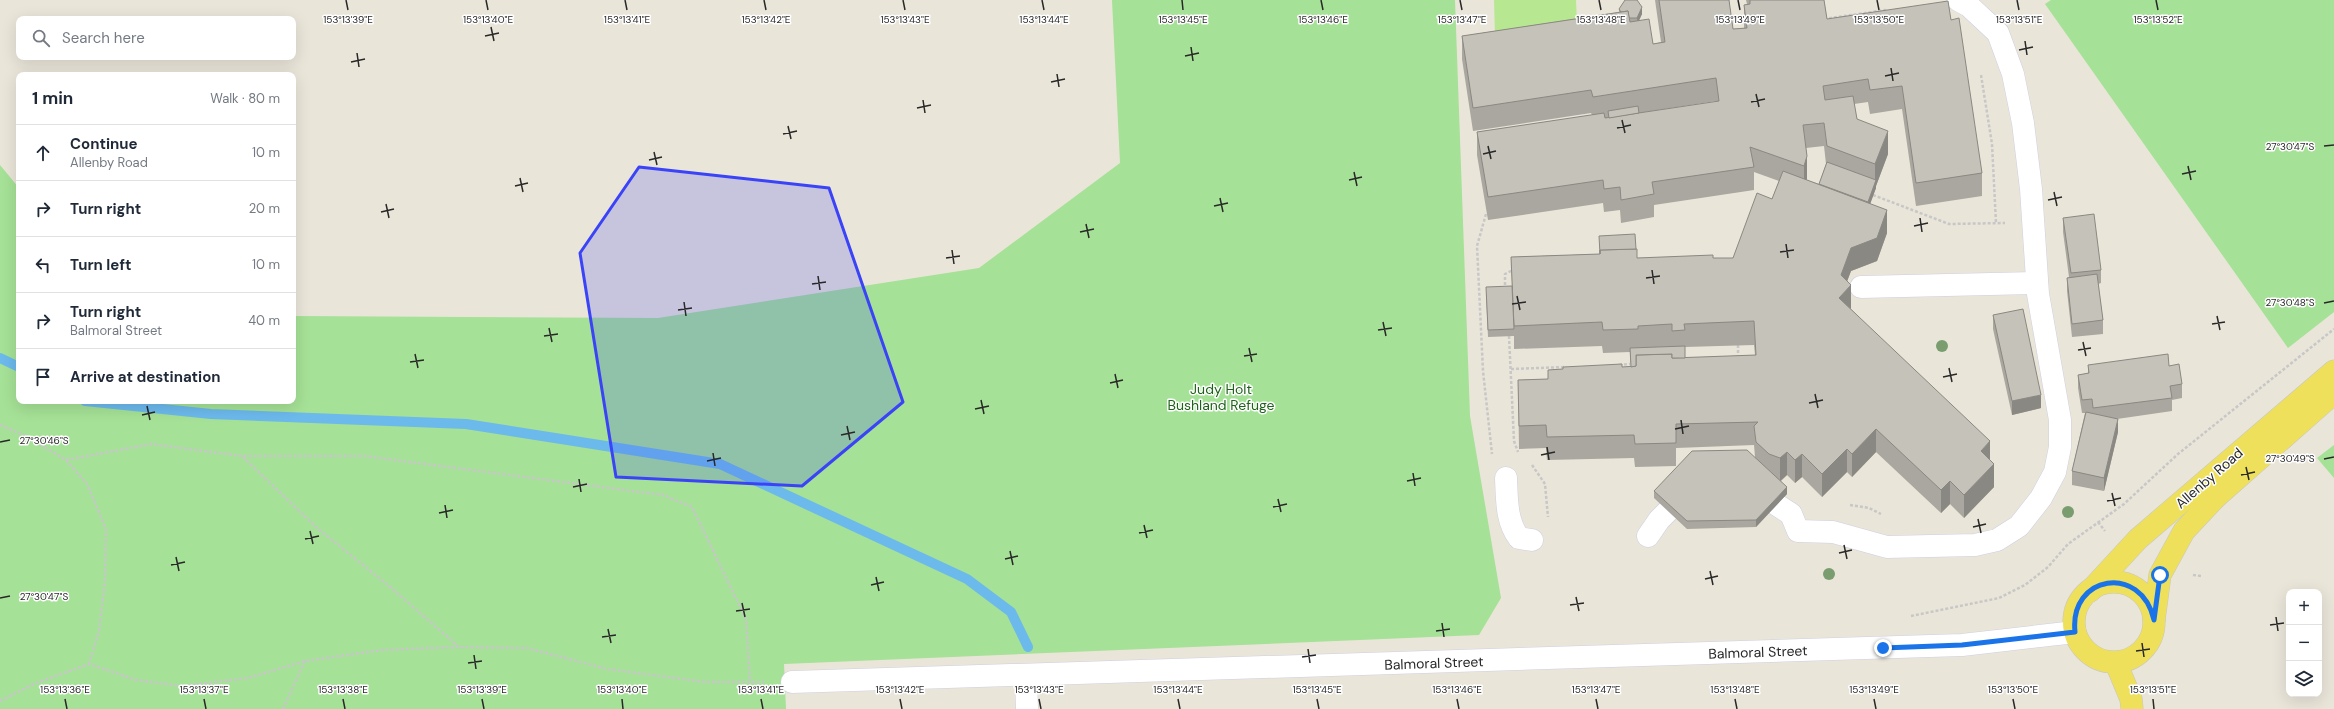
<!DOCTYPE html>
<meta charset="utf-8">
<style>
:root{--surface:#fff;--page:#f2f2f3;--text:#1f2937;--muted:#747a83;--line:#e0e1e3}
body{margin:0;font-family:"DM Sans",sans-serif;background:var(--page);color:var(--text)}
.controls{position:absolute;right:12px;bottom:12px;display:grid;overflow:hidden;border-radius:8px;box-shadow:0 4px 16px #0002}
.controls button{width:36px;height:36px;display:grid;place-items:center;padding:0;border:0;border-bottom:1px solid var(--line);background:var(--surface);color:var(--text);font:20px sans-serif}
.stop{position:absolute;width:12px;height:12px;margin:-9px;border:3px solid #1a73e8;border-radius:50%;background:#fff}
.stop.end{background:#1a73e8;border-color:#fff;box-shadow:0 1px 4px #0008}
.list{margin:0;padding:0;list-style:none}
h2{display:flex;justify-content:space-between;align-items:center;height:52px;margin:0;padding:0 16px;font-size:17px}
h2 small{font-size:13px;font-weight:400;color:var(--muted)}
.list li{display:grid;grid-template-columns:26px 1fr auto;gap:12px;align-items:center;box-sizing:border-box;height:56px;padding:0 16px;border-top:1px solid var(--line)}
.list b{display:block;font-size:15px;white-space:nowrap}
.list p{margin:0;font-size:13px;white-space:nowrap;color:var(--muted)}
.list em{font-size:13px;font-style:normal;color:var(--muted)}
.icon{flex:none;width:22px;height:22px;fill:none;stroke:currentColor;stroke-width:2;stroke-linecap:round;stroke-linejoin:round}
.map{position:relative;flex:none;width:2334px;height:709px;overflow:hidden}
.search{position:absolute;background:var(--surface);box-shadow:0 4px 16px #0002;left:16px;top:16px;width:280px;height:44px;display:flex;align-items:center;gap:10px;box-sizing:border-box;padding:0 14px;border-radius:8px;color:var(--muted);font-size:15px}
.panel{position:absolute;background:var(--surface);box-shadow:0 4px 16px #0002;left:16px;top:72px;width:280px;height:332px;border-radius:8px}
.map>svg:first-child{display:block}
</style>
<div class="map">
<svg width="2334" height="709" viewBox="0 0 2334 709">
<rect width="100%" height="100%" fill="#eae5d9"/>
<!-- green -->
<g fill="#a5e196">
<path d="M1112,0H1455L1470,416L1501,598L1479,635L784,664L786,709H0V165L19,188V401H293V316L658,318L979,268L1120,163Z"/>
<path d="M2051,0H2334V312L2288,348L2045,4Z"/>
<path d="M2334,445V478L2317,458Z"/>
</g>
<!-- pitch -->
<path fill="#b7e891" d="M1494,0H1576L1577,23L1495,35Z"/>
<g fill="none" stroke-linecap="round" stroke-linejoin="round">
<!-- stream -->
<g stroke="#6cb9ec" stroke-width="10">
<path d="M0,358L19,367"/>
<path d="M85,401L211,414L466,424L720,464L967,579L1011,612L1028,647"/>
</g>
<defs>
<g id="minor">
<path d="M1861,287L2037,283"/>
<path d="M1506,478C1507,499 1506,521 1519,538L1532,540"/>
<path d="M1777,505L1791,514L1798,531L1833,532L1887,547L1975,545L1997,540L2019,526L2041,498L2055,472L2060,447V420L2038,294L2031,189L2023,123L2013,74L1998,33L1969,6L1958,0"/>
<path d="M1648,536L1659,520L1668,511"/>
<path d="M1026,676L1027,709"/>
<path d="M792,682L1962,645L2075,632"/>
</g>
<g id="major">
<circle cx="2114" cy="622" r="40"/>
<path d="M2090,591L2138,539L2334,371"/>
<path d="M2154,620L2160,575L2184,531L2216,497L2334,393"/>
<path d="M2116,663L2131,699L2132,709"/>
</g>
</defs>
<!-- minor casing -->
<use href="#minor" stroke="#cecfe1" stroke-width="23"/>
<!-- major casing -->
<use href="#major" stroke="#c7c7c7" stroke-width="23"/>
<!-- path -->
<g stroke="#c7c7c7" stroke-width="2.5" stroke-dasharray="3 2" stroke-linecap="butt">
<path d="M1824,19L1885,10L1888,12"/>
<path d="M1981,75L1992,144L1996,223"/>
<path d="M1873,195L1949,224L2005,223"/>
<path d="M1486,214L1477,246L1483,371L1492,454"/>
<path d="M1505,290V274L1513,270"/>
<path d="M1509,336L1514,441L1518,452"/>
<path d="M1738,345V358"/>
<path d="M1619,365L1630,364"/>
<path d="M1511,369L1566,367"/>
<path d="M0,425L28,437L66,460L87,484L106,529L105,581L99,631L89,664"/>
<path d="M243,457L317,528L389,586L458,646"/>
<path d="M66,460L151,444L242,456H364L663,495L692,507L746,619L750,683"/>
<path d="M1532,465L1545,484L1548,517"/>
<path d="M1850,505L1869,508L1881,514"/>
<path d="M2098,522L2105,531"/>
<path d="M2193,575L2201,576"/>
<path d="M1911,616L1999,598L2025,585L2048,567L2068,544L2124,504L2178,454L2334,329"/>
<path d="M0,701L36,683L89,664L136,680L181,686L248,678L305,661L382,650L458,647L527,648L607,669L705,682H764"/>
<path d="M283,709L305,661"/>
</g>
<!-- minor -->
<use href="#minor" stroke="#fff" stroke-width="22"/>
<!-- major -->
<use href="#major" stroke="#eee05a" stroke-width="22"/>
</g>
<!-- trees -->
<g fill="#7a9d70">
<circle cx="1942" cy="346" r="6"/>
<circle cx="2068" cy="512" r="6"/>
<circle cx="1829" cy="574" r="6"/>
</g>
<!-- wall -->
<g fill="#a9a79f" fill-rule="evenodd">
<path d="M1655,0H1729L1733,29L1744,28V5L1747,4L1746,0H1824L1827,19L1951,20L1982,173V196L1916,206L1902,109L1870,114L1868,102L1854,104L1857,119L1888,154L1876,186V188L1870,203L1887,233L1877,261L1851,271L1847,281L1851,308V309L1990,460L1994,487L1964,518L1950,504L1941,513L1876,452L1852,477L1847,472L1822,497L1802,477L1795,483L1787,475L1781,481L1787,494L1756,527L1687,529L1654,498V491L1755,457L1754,445L1676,448V466L1635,467L1634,458L1547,460L1546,448L1519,449L1518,380L1548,379V370L1631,367L1630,352L1603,353L1602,346L1514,349V334V336L1488,337L1486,294L1512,286L1511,257L1600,254L1636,249L1637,258H1733L1772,199L1779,181L1754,172V190L1654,205V217L1621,223L1620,210L1604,212L1603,203L1488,220L1477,155V132L1592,115L1591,113L1473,131L1462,59V36L1619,12V9L1642,14L1639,20L1653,44L1661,42ZM1716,101V102L1639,113ZM1824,146L1826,164L1819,184L1807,180L1806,148ZM1754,345L1755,355L1685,358V347Z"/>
<path d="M2063,218L2101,270V283L2098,284L2103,320V334L2072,337L2067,291V278L2069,277L2063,232Z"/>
<path d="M1993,315L2041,408L2012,415L1993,329Z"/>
<path d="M2088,365L2169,366L2182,384V398L2172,400V411L2117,419L2118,432L2104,491L2072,485V471L2085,413H2082L2078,388V375L2088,373Z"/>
</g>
<!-- shaded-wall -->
<g fill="#8a8882">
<path d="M1642,7V14L1637,25V18Z"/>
<path d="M1888,131V154L1876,186V188L1863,224V216L1875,182V164Z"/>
<path d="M1807,156V179L1804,189V166Z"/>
<path d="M1887,210V233L1877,261L1851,271L1842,295L1851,285V308L1839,321V298L1841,275L1851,248Z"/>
<path d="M2041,395V408L2012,415V401Z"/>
<path d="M2118,419V432L2104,491V478Z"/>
<path d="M1876,429V452L1852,477V454Z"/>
<path d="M1990,441V465L1981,451Z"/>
<path d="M1847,449V472L1822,497V474Z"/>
<path d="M1787,452V475L1780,481V458Z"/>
<path d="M1802,454V477L1795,483V460Z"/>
<path d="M1994,464V487L1964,518V495Z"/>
<path d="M1950,481V504L1941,513V490Z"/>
<path d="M1787,487V494L1756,527V520Z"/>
</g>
<!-- building -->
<g fill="#c5c2b9" stroke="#8a8882">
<path d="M1625,0H1637L1642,7L1637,18H1629L1628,11L1621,12L1619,9Z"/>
<path d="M1659,0H1729L1733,29L1747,28L1744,5L1750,4V0H1824L1827,19L1948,1L1951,20L1959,18L1982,173L1916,183L1902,86L1870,90L1868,79L1823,86L1825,100L1853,96L1857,119L1888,131L1875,164L1827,146L1824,123L1803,125L1807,156L1804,166L1750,147L1754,167L1652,182L1654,194L1621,200L1620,187L1604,189L1603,180L1488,197L1477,132L1604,113L1605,118L1719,101L1716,78L1593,97L1591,90L1473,108L1462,36L1628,11L1630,22L1649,19L1653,44L1665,42Z"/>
<path d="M1638,106L1639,113L1609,118L1608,111Z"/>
<path d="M1827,162L1876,180L1868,202L1819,184Z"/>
<path d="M1783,171L1887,210L1877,238L1851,248L1841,275L1851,285L1839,298L1990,441L1981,451L1994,464L1964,495L1950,481L1941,490L1876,429L1852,454L1847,449L1822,474L1802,454L1795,460L1787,452L1780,458L1769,454L1756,442L1754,426L1758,422L1676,424V443L1635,444L1634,435L1547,437L1546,425L1519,426L1518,380L1548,379V370L1563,369V367L1622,364V367L1636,366V355L1672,354V358L1756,355L1754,321L1684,324L1685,330L1672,331V324L1638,326V329L1603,330L1602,322L1514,326L1511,257L1600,254V250L1637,249V258L1713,255V258H1733L1757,193L1772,199Z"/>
<path d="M2094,214L2101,270L2071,273L2063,218Z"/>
<path d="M1635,234L1636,249L1600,250V254L1599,236Z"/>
<path d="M2097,274L2103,320L2072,324L2067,278Z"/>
<path d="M1512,286L1514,329L1488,330L1486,287Z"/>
<path d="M2023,309L2041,395L2012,401L1993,315Z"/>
<path d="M1685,346V358H1672V354L1636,355V366L1631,367L1630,348Z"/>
<path d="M2168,354L2169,366L2179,364L2182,384L2170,386L2172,398L2093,408L2092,399L2082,400L2078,375L2089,373L2088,365Z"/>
<path d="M2086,412L2118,419L2104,478L2072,471Z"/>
<path d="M1747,450L1787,487L1756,520L1687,521L1654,491L1692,451Z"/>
</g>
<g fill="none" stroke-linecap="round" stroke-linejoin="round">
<!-- route -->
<path stroke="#1a73e8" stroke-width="5" d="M1883,648L1962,645L2075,632C2069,575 2141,563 2154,620L2160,575"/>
</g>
<!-- marked area -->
<path fill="#3a43f7" fill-opacity="0.2" stroke="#3a43f7" stroke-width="3" stroke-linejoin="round" d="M639,167L829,188L903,402L802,486L616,477L580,253Z"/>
<!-- ticks -->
<path fill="none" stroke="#282828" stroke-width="1.5" d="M346,0L348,10M486,0L488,10M625,0L627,10M764,0L766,10M903,0L905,10M1042,0L1044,10M1182,0L1183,10M1321,0L1323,10M1460,0L1462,10M1599,0L1601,10M1738,0L1740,10M1877,0L1879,10M2017,0L2019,10M2156,0L2158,10M491,27L494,41M485,36L499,33M2025,41L2027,55M1191,47L1193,61M2019,50L2033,47M357,53L359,67M1185,56L1199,53M351,62L365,59M1891,68L1893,81M1057,74L1059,87M1885,76L1899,73M1051,82L1065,79M1756,94L1759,107M923,100L925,113M1751,102L1765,99M917,108L931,105M1622,120L1625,133M788,126L791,139M1617,128L1631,125M783,134L797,131M1488,146L1491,159M2324,146L2334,145M654,152L657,165M1483,154L1496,151M649,160L662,157M2188,166L2191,180M1354,172L1357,186M2182,174L2196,171M520,178L523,192M1349,180L1362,177M515,186L528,183M2054,192L2057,206M1220,198L1223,212M2048,200L2062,197M386,204L389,218M1214,206L1228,203M381,212L394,209M1920,218L1922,232M1086,224L1089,238M1914,226L1928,223M1080,232L1094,229M1786,244L1788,258M952,250L954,264M1780,252L1794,250M946,258L960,256M1652,270L1654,284M818,276L820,290M1646,278L1660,276M812,284L826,282M1517,296L1520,310M684,302L686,316M2324,303L2334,301M1512,304L1526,302M678,310L692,308M2217,316L2220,330M1383,322L1386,336M2212,324L2225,322M549,328L552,342M1378,330L1392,328M544,336L558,334M2083,342L2086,356M1249,348L1252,362M2078,350L2091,348M415,354L418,368M1244,356L1257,354M410,362L424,360M1949,368L1952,382M1115,374L1118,388M1943,377L1957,374M1110,383L1123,380M1815,394L1818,408M981,400L984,414M1809,403L1823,400M147,406L150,420M975,409L989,406M142,415L155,412M1681,420L1683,434M847,426L850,440M1675,429L1689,426M841,435L855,432M0,442L10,440M1547,447L1549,460M713,453L715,466M1541,455L1555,452M2324,459L2334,457M707,461L721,458M2246,467L2249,480M1413,473L1415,486M2241,475L2255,472M579,479L581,492M1407,481L1421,478M573,487L587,484M2112,493L2115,506M1278,499L1281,512M2107,501L2121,498M445,505L447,518M1273,507L1287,504M439,513L453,510M1978,519L1981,533M1144,525L1147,538M1973,527L1986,524M310,531L313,544M1139,533L1153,530M305,539L319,536M1844,545L1847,559M1010,551L1013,565M1839,553L1852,550M176,557L179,571M1005,559L1018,556M171,565L185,562M1710,571L1713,585M876,577L879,591M1705,579L1718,576M871,585L884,582M1576,597L1579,611M0,598L10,596M742,603L745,617M1570,605L1584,603M736,611L750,609M2276,617L2278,631M1442,623L1444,637M2270,625L2284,623M608,629L611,643M1436,631L1450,629M602,637L616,635M2142,643L2144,657M1308,649L1310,663M2136,651L2150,649M474,655L476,669M1302,657L1316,655M468,663L482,661M65,699L67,709M204,699L206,709M343,699L345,709M482,699L484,709M622,699L623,709M761,699L763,709M900,699L902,709M1039,699L1041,709M1178,699L1180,709M1317,699L1319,709M1457,699L1459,709M1596,699L1598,709M1735,699L1737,709M1874,699L1876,709M2013,699L2015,709M2153,699L2154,709"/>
<g text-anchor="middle" stroke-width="3" stroke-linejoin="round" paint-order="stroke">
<!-- park labels -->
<g font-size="14" fill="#1f621a" stroke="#fff">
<text x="1221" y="394">Judy Holt<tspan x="1221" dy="16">Bushland Refuge</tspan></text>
</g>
<!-- street labels -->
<g font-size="14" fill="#282828" stroke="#fff">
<text transform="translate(2209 478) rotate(-41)" y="5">Allenby Road</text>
<text transform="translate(1758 652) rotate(-2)" y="5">Balmoral Street</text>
<text transform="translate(1434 663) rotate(-2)" y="5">Balmoral Street</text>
</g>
</g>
<g font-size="10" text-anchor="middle" fill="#282828" stroke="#fff" stroke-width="3" stroke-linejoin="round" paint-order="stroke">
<text x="348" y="23">153°13'39"E</text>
<text x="488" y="23">153°13'40"E</text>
<text x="627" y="23">153°13'41"E</text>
<text x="766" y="23">153°13'42"E</text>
<text x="905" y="23">153°13'43"E</text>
<text x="1044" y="23">153°13'44"E</text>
<text x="1183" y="23">153°13'45"E</text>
<text x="1323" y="23">153°13'46"E</text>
<text x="1462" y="23">153°13'47"E</text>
<text x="1601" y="23">153°13'48"E</text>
<text x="1740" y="23">153°13'49"E</text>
<text x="1879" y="23">153°13'50"E</text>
<text x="2019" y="23">153°13'51"E</text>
<text x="2158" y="23">153°13'52"E</text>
<text x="2290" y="150">27°30'47"S</text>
<text x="2290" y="306">27°30'48"S</text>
<text x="44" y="444">27°30'46"S</text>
<text x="2290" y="462">27°30'49"S</text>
<text x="44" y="600">27°30'47"S</text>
<text x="65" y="693">153°13'36"E</text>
<text x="204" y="693">153°13'37"E</text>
<text x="343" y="693">153°13'38"E</text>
<text x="482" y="693">153°13'39"E</text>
<text x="622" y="693">153°13'40"E</text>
<text x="761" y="693">153°13'41"E</text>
<text x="900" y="693">153°13'42"E</text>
<text x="1039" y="693">153°13'43"E</text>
<text x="1178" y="693">153°13'44"E</text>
<text x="1317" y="693">153°13'45"E</text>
<text x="1457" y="693">153°13'46"E</text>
<text x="1596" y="693">153°13'47"E</text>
<text x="1735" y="693">153°13'48"E</text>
<text x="1874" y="693">153°13'49"E</text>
<text x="2013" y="693">153°13'50"E</text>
<text x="2153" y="693">153°13'51"E</text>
</g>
</svg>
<div class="controls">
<button>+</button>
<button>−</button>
<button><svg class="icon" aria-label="layers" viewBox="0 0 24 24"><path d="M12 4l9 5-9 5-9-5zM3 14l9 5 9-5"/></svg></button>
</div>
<div class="stop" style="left:2160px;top:575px"></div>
<div class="stop end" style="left:1883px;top:648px"></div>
<div class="search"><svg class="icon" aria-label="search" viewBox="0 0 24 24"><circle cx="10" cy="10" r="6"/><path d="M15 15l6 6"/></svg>Search here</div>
<section class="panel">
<h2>1 min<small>Walk · 80 m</small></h2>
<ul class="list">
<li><svg class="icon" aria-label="ahead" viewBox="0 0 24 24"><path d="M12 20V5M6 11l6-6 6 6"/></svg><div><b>Continue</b><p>Allenby Road</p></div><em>10 m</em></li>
<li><svg class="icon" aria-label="right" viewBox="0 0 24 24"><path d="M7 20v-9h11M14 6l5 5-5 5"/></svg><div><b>Turn right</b></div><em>20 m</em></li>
<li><svg class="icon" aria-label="left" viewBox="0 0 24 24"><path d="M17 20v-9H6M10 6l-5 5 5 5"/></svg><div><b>Turn left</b></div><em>10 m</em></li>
<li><svg class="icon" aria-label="right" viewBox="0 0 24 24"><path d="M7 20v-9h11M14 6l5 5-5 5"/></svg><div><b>Turn right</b><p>Balmoral Street</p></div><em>40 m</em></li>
<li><svg class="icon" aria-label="arrive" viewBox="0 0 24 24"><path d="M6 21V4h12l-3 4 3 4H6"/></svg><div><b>Arrive at destination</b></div></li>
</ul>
</section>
</div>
